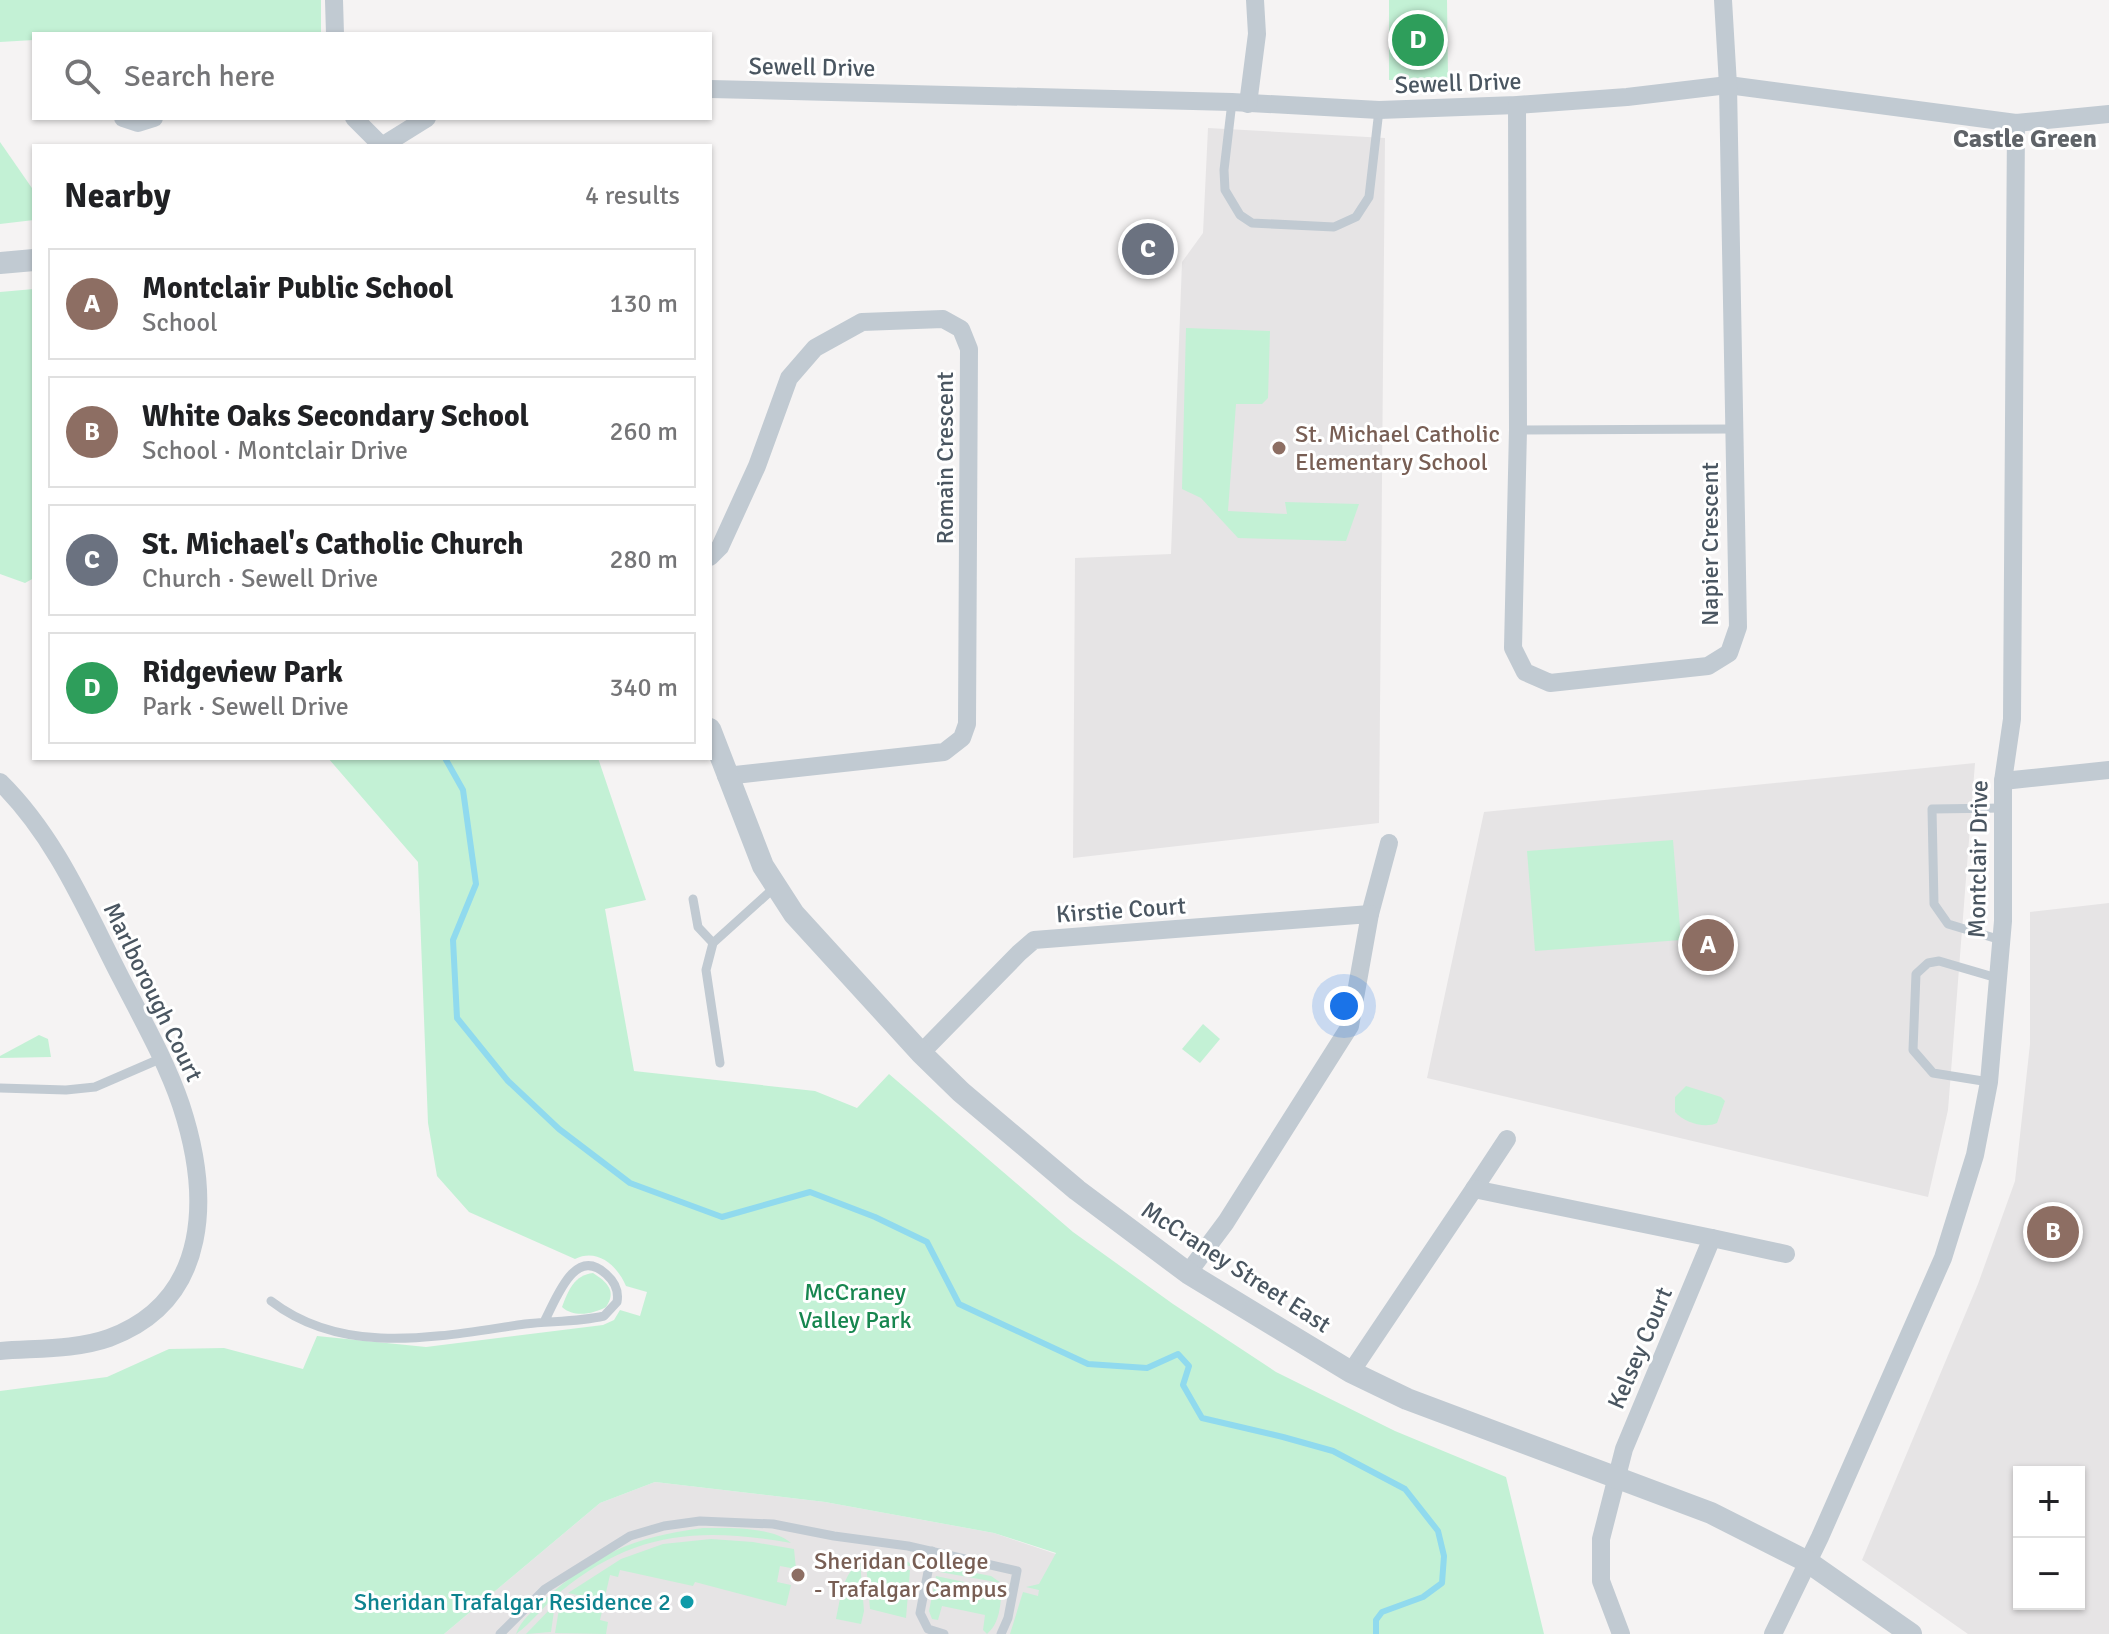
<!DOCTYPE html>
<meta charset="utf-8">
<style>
:root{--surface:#fff;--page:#f6f6f6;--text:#202124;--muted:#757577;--line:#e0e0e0;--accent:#0b8043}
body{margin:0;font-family:Signika,sans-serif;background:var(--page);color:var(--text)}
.controls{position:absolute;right:24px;bottom:24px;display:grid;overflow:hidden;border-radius:0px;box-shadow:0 2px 6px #0004}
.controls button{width:72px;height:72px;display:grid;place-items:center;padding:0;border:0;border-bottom:2px solid var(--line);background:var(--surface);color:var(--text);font:40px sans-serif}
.you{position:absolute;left:1344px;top:1006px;width:28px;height:28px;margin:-20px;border:6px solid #fff;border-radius:50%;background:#1a73e8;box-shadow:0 0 0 12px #1a73e833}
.badge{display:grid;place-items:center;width:52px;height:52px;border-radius:50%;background:var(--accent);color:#fff;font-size:26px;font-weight:700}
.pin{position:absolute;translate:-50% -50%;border:4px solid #fff;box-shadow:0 2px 8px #0006}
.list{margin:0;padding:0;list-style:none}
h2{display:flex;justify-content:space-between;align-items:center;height:104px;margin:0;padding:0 32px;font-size:34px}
h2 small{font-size:26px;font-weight:400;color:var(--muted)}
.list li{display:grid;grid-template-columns:52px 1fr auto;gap:24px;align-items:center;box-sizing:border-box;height:112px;margin:0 16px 16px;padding:0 16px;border:2px solid var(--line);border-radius:0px}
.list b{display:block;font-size:30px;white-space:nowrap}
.list p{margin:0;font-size:26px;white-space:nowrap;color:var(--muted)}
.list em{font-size:26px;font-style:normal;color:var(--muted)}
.icon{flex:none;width:44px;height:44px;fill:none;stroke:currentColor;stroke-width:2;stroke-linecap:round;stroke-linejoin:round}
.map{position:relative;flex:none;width:2109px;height:1634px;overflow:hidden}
.search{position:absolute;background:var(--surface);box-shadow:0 2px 6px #0004;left:32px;top:32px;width:680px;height:88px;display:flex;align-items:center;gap:20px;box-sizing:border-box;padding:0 28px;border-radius:0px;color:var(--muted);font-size:30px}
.panel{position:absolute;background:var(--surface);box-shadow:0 2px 6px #0004;left:32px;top:144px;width:680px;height:616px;border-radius:0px}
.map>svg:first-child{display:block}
</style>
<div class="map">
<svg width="2109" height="1634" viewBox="0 0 2109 1634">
<rect width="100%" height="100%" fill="#f5f3f3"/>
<!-- education -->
<g fill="#e6e4e5" fill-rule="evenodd">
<path d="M1208,128L1385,138L1379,823L1073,858L1075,558L1171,554L1182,262L1203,233Z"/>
<path d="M1975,763L1948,1110L1928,1197L1427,1078L1484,812Z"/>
<path d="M2109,903V1634H1968L1862,1560L1978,1284L2015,1181L2030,1044V912ZM2019,1472H2079V1604H2019Z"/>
<path d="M655,1482L825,1502L994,1533L1056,1554L1136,1634H444L600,1503Z"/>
</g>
<!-- green -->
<g fill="#c3f1d5">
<path d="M0,0H321V34H34V40L0,42Z"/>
<path d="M1389,0H1447L1448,79L1389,80Z"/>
<path d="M0,142L34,191V220L0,224Z"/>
<path d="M34,289V578L25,583L0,574V292Z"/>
<path d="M1186,328L1270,331L1268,398L1262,404H1236L1228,511L1287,514L1285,502L1359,504L1346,541L1238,538L1201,498L1182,489Z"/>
<path d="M328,758H598L646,900L605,909L634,1071L815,1091L857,1108L889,1074L1073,1232L1173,1304L1276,1372L1395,1431L1506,1477L1544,1634H1010L1023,1592L1038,1596L1039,1590L1026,1587L1039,1584L1056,1553L994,1533L825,1502L655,1482L600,1503L444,1634H0V1391L107,1377L169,1349L224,1348L303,1369L317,1336L426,1347L603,1325L614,1320L620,1310L640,1316L647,1292L626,1286C617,1265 597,1248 575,1259L469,1212L437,1176L428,1123L418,862Z"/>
<path d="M1673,840L1681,940L1535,951L1527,851Z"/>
<path d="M1203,1024L1220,1039L1200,1063L1182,1049Z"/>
<path d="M39,1035L48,1039L51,1057L0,1058V1056Z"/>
<path d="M1686,1086L1721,1097L1725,1101L1717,1123C1704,1129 1684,1122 1675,1112V1097Z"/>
<path d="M593,1273C607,1282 617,1291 606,1307C593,1314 574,1318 562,1307C568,1291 574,1275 593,1273Z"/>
<path d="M703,1528C727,1528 771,1526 791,1543C700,1527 634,1531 560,1592C545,1604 532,1623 516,1634C521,1620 533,1611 543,1601C595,1553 634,1537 703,1528Z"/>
<path d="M711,1539L753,1542L794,1549L796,1569L780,1566L777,1582L791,1585L786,1606L695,1582L693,1586L620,1570L618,1577L610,1575L604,1601L568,1593L621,1559L663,1544Z"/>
<path d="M874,1555L904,1559L915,1567L867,1558Z"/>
<path d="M860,1561L864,1611L861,1624L836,1619C841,1596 842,1576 860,1561Z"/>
<path d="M866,1563L910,1570L906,1618L870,1609Z"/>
<path d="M950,1568L991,1576L1001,1583L940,1572Z"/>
<path d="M936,1576L1002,1590C1000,1606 1000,1623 987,1634L983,1630L985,1615L942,1606L938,1620L932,1619L929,1611Z"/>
<path d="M561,1597L603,1607L600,1620L608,1622L606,1634L555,1633Z"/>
<path d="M555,1604L551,1632L526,1634Z"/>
</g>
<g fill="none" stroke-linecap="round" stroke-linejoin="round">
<!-- stream -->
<path stroke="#90daee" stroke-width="6" d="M445,758L463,790L476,884L453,940L457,1018L508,1081L559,1129L630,1183L722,1217L810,1192L875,1217L927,1242L959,1304L1088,1364L1147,1368L1178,1354L1189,1366L1183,1385L1202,1418L1283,1437L1333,1451L1405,1489L1438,1531L1444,1556L1442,1583L1423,1597L1382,1612L1376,1620V1634"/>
<!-- service -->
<g stroke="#c1cad2" stroke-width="9">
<path d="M1232,102L1224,170L1225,190L1240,215L1252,223L1334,227L1356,217L1369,197L1379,110"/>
<path d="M1518,430L1733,429"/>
<path d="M693,899L698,927L713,943"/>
<path d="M2001,940L1948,924L1934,904L1932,809L2003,808"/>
<path d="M720,1063L706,970L713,943L774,888"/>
<path d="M1989,1082L1933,1073L1913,1050L1916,974L1928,963L1939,961L1997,978"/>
<path d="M0,1088L66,1090L95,1087L162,1058"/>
<path d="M271,1301C345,1358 440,1336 525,1324C551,1321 578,1322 604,1316L617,1302C619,1291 615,1282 606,1274C574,1245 556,1300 544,1322"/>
<path d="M932,1551L920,1613L928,1629L944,1634"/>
<path d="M500,1634L545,1589L630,1536L664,1526L700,1521L773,1524L834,1536L908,1546L1017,1571L1008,1618L1001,1634"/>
</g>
<!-- minor -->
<g stroke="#c1cad2" stroke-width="18">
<path d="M334,0L335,34"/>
<path d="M710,89L1232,102L1379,110L1517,105L1627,97L1728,85L2016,123L2109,114"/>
<path d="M1248,104L1257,34L1255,0"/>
<path d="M1517,105L1518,430L1513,648L1525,672L1550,683L1708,666L1729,653L1738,627L1728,85L1723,0"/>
<path d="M123,118L138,123L154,118"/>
<path d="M354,118L382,146"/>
<path d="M382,146L427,118"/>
<path d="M710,557L720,547L757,466L789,378L815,348L862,322L943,319L961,329L969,349L967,724L962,738L944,752L726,776"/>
<path d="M2003,781L2109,770"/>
<path d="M0,782C56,837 86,910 121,978C142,1019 166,1061 181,1105C210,1193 212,1300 109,1338C75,1350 35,1348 0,1351"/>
<path d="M1370,914L1389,843"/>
<path d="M921,1053L1019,953L1034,940L1370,914L1350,1026L1226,1222L1188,1273"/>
<path d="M1474,1189L1507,1139"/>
<path d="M1712,1238L1786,1254"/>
<path d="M1351,1372L1474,1189L1712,1238L1624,1449L1601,1539V1581L1621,1634"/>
<path d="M1773,1634L1820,1537L1943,1258L1975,1155L1989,1082L2003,921V781L2012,719L2016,123"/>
</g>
<!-- tertiary -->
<g stroke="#c1cad2" stroke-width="22">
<path d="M0,263L34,260"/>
<path d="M710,729L763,866L794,914L921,1053L961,1092L1077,1190L1188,1273L1351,1372L1407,1399L1711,1513L1808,1562L1911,1634"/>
</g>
</g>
<!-- markers -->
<g fill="#8d6e63" stroke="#fff" stroke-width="3">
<circle cx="1279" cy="448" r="8"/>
<circle cx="798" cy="1575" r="8"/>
</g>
<circle fill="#0f9aa8" stroke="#fff" stroke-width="3" cx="687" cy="1602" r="8"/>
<g text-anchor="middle" stroke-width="6" stroke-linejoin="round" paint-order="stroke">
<!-- street labels -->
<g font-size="24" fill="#4a5661" stroke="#fff">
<text transform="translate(812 67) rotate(1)" y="8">Sewell Drive</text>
<text transform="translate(1458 83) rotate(-2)" y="8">Sewell Drive</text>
<text transform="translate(945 458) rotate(-90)" y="8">Romain Crescent</text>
<text transform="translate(1710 544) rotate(-90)" y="8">Napier Crescent</text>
<text transform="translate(1978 859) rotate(-89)" y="8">Montclair Drive</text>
<text transform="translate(1121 910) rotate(-4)" y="8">Kirstie Court</text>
<text transform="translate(153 992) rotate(64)" y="8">Marlborough Court</text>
<text transform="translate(1236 1267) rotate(33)" y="8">McCraney Street East</text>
<text transform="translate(1640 1348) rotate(-67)" y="8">Kelsey Court</text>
</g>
<!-- education labels -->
<g font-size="24" fill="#785e54" stroke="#fff" text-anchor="start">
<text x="1295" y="442">St. Michael Catholic<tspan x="1295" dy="28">Elementary School</tspan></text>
<text x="814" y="1569">Sheridan College<tspan x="814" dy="28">- Trafalgar Campus</tspan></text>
</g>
<!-- park labels -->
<g font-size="24" fill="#17864f" stroke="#fff">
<text x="855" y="1300">McCraney<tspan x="855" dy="28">Valley Park</tspan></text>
</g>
<!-- culture labels -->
<g font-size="24" fill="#0d838f" stroke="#fff" text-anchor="end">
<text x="671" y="1610">Sheridan Trafalgar Residence 2</text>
</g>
<!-- neighbourhood labels -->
<g font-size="26" font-weight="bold" fill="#5f6368" stroke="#fff">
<text x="2025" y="147">Castle Green</text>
</g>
</g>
</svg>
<div class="controls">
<button>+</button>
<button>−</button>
</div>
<div class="you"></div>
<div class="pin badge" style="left:1708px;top:945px;background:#8d6e63">A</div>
<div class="pin badge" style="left:2053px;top:1232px;background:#8d6e63">B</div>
<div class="pin badge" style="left:1148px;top:249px;background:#6b7280">C</div>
<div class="pin badge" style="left:1418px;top:40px;background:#2e9e5b">D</div>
<div class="search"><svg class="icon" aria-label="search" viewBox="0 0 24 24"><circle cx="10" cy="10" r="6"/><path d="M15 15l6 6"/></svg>Search here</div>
<section class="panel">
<h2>Nearby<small>4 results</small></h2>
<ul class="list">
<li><span class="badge" style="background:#8d6e63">A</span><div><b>Montclair Public School</b><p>School</p></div><em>130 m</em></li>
<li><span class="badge" style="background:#8d6e63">B</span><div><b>White Oaks Secondary School</b><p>School · Montclair Drive</p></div><em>260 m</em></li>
<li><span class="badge" style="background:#6b7280">C</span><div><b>St. Michael's Catholic Church</b><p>Church · Sewell Drive</p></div><em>280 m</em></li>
<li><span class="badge" style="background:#2e9e5b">D</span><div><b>Ridgeview Park</b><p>Park · Sewell Drive</p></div><em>340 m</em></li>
</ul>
</section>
</div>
